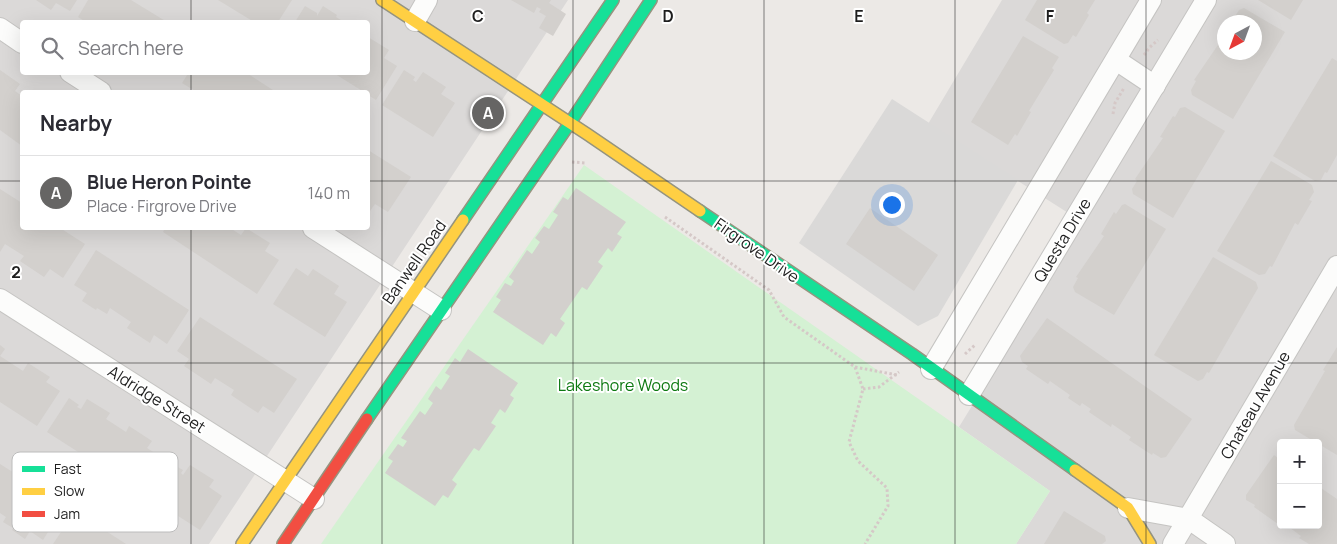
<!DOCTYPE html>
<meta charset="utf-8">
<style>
:root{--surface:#fff;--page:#f2f2f3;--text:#2b2b33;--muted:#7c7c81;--line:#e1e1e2;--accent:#666564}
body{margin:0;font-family:Manrope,sans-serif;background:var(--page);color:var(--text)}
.controls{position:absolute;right:15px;bottom:15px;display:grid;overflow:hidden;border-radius:5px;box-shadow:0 5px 20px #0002}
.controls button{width:45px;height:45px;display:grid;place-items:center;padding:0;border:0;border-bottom:1px solid var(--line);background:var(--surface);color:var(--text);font:25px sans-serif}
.compass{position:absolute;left:1217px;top:15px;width:45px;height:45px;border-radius:50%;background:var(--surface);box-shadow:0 5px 20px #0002;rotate:221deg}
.you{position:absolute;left:891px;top:204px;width:18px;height:18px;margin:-12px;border:4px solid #fff;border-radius:50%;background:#1a73e8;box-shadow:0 0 0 8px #1a73e833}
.badge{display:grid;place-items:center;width:32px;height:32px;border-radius:50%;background:var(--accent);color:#fff;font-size:16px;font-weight:700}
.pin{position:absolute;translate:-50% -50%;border:2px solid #fff;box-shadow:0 1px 5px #0006}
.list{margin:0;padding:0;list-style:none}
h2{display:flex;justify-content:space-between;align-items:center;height:65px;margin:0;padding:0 20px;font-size:21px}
h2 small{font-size:16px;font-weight:400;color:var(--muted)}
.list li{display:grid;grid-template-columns:32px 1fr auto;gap:15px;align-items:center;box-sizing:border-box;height:75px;padding:0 20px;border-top:1px solid var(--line)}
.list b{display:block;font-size:19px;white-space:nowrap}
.list p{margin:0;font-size:16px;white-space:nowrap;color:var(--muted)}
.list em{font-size:16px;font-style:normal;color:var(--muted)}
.icon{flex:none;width:28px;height:28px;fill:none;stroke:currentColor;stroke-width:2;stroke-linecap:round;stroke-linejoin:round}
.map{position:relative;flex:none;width:1337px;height:544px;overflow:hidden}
.search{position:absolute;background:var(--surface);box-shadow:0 5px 20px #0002;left:20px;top:20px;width:350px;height:55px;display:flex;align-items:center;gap:12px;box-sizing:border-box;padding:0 18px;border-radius:5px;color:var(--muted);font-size:19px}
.panel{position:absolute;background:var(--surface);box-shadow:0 5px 20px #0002;left:20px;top:90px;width:350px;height:140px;border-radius:5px}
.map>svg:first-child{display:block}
</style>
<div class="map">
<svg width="1337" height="544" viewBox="0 0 1337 544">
<rect width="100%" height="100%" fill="#ece9e6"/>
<!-- residential -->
<g fill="#dbd9d8" fill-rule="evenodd">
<path d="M0,0H568L209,544H0ZM22,22H368V72H22ZM22,92H368V228H22Z"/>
<path d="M1002,0H1337V544H1016L1050,491L959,427L1084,223L928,124ZM1224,22H1254V52H1224ZM1281,443H1318V525H1281Z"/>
</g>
<!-- religious -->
<path fill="#dad9d8" d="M892,99L1018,180L938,316L918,326L799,243Z"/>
<!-- park -->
<path fill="#d4f1d3" d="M584,165L1050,491L1016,544H321Z"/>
<!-- building -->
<g fill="#d3d0cd">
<path d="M36,0H77L70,11L56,3L51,10Z"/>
<path d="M88,0H131L167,22H86L78,17Z"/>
<path d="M218,0H292L278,22H254Z"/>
<path d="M511,0H551L549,3L566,14L553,36L539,28L546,16L539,12L541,9L537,7L534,13Z"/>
<path d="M1037,0H1095L1087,13L1089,15L1076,37L1073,35L1068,43L1064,44L1025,20Z"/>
<path d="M1258,0H1303L1291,20Z"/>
<path d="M305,6L317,13V16L323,6L337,15L336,17L344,22H295Z"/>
<path d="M1244,8L1285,32L1233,119L1192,95L1191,90L1196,81L1194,80L1222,39L1219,37L1224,29V52H1254V22H1228L1232,17L1234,18L1239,10Z"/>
<path d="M1023,36L1059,57L1052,68L1054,70L1029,111L1031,112L1017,136L1015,134L1008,145L971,122Z"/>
<path d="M368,37L389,50L384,58L397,66L376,100L368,95V92H364L332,72H368Z"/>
<path d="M1332,58L1337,61V155L1327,173L1325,172L1321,180L1315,181L1273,156Z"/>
<path d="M0,70L20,84L15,91L22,96V146L0,130Z"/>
<path d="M404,70L415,77L413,80L416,82L423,72L446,87L441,94L455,103L433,137L382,105Z"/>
<path d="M189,72H245L276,92H194L195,91L182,83Z"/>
<path d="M1185,107L1225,131L1173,218L1133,194L1132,189L1137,181L1135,179L1163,138L1160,137L1173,116L1175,117L1180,108Z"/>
<path d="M368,150L411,177L388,212L375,204L370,211L368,209Z"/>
<path d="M1271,161L1312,185L1314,192L1309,200L1312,201L1298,225L1295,223L1272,267L1270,266L1265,274L1259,275L1217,251Z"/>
<path d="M576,188L626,222L617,234L622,237L612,252L608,248L598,262L603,266L587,290L582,287L560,319L565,323L556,337L551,333L543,345L493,312L501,300L496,297L505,283L511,286L514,281L509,277L527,250L532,254L540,242L535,238L544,226L549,229L558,215L553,212L563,197L568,200Z"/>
<path d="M0,189L22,203V228H60L85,244L63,278L50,269L44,277L20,261L24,256L5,244L0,252Z"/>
<path d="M1125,204L1166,229L1114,315L1075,292L1073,287L1078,278L1076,277L1104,236L1101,234L1114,212L1116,214L1122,205Z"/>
<path d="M870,208L938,255L914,291L846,244Z"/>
<path d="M165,228H230L241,235L246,228L270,243L265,251L279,260L257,294L163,232Z"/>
<path d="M96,250L189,310L167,344L154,335L150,343L127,328L131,322L110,308L107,314L97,308L96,310L82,301L87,293L74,285Z"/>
<path d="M1213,257L1256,282L1258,288L1209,373L1207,372L1203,379L1198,381L1154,355Z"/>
<path d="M296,268L308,276L313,269L339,286L334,294L347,302L325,337L273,304Z"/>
<path d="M200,317L297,379L274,413L263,406L258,413L231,395L234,390L215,378L211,384L184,366L189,359L177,351Z"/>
<path d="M1047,318L1192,419L1166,457L1161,458L1153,453L1152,455L1129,440L1131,437L1112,424L1111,427L1089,412L1091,409L1082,403L1080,406L1068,398L1070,395L1050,381L1048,384L1026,369L1028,366L1022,362L1020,356Z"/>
<path d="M0,345L5,349L0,356L23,371L28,363L50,377L46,382L60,391L37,426L0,402Z"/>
<path d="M1337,347V455L1295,430L1294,425L1325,371L1323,370Z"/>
<path d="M468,349L518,383L510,395L514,398L505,413L500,409L491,423L496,426L479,451L474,448L452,480L457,484L448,498L443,495L435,506L385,473L393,461L388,458L398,444L403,447L407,441L401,438L420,411L425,415L433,403L428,399L436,386L441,390L450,376L445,373L455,358L460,362Z"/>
<path d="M69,398L79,405L77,407L81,409L87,399L110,413L106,419L126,432L129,426L152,441L147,448L161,457L139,491L47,432Z"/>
<path d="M1274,455L1281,460V521L1278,524L1254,507L1255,505L1246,500V495Z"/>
<path d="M0,464L65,505L43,540L30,531L25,539L12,530L13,528L3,522L6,517L0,513Z"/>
<path d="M172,464L183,470L181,473L183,475L190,465L214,480L209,487L222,496L200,530L150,498Z"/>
<path d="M1318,486L1337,499V544H1309L1299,538L1301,536L1286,525H1318Z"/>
<path d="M75,511L126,544H53Z"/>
<path d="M1064,511L1105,536L1106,541L1102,544H1044Z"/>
</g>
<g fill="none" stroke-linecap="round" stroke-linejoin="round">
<defs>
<g id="street">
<path d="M415,21L427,0"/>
<path d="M0,28L22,43"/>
<path d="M1116,60L1155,86"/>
<path d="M70,72L101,92"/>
<path d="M313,228L441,310"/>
<path d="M0,299L314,499"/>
<path d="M931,369L1151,0"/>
<path d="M969,395L1206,0"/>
<path d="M1128,508L1189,519L1225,544"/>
<path d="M1173,544L1337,266"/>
</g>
<g id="fast">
<path d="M700,211L912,354L1075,470"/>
<path d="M463,220L613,0"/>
<path d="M367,419L570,123L651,0"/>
</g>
<g id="slow">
<path d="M382,0L587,134L700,211"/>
<path d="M1075,470L1128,508L1150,544"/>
<path d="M242,544L463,220"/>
</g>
<path id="jam" d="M283,544L367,419"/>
</defs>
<!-- street casing -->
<use href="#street" stroke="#c5c4c2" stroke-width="22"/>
<!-- fast casing -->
<use href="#fast" stroke="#95947f" stroke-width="14"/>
<!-- slow casing -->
<use href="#slow" stroke="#95947f" stroke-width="14"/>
<!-- jam casing -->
<use href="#jam" stroke="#95947f" stroke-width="14"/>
<!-- path -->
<g stroke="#d5c8c7" stroke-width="3" stroke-dasharray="2.5 2.5" stroke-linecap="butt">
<path d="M1144,55L1150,47L1158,40"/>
<path d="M1113,114L1115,103L1124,88"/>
<path d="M572,162L586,163"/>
<path d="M665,217L769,290L784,317L855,367L863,389L849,442L858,461L887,488L888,506L865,544"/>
<path d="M965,354L975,345"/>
<path d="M855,367L897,375"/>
<path d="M863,389L879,387L899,372"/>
</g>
<!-- street -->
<use href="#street" stroke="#fcfcfb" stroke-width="20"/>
<!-- fast -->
<use href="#fast" stroke="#16e098" stroke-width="11"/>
<!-- slow -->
<use href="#slow" stroke="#ffcf43" stroke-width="11"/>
<!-- jam -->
<use href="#jam" stroke="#f24e42" stroke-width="11"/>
</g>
<!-- grid -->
<path fill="none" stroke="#1e1e1e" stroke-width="1" stroke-opacity="0.55" d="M191,0V22M382,0V544M573,0V544M764,0V544M955,0V544M1146,0V544M191,72V92M0,181H22M368,181H1337M191,228V544M0,363H1337"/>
<g text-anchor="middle" stroke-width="4" stroke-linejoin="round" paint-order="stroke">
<!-- street labels -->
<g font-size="16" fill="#1e1e1e" stroke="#fff">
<text transform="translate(1062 240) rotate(-59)" y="6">Questa Drive</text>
<text transform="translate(757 250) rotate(35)" y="6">Firgrove Drive</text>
<text transform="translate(414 262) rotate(-55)" y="6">Banwell Road</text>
<text transform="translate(157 399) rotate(32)" y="6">Aldridge Street</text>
<text transform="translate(1255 405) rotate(-60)" y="6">Chateau Avenue</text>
</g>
<!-- park labels -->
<g font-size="16" fill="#0e7912" stroke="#fff">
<text x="623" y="391">Lakeshore Woods</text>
</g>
</g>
<!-- legend -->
<rect x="12" y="452" width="166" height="80" rx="8" fill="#fff" stroke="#bcbcbc" stroke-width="1"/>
<rect x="22" y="466" width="23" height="6" fill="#16e098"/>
<rect x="22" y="488" width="23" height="7" fill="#ffcf43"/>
<rect x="22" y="511" width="23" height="6" fill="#f24e42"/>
<g font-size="14" fill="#1e1e1e">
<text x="54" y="474">Fast</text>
<text x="54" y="496">Slow</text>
<text x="54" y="519">Jam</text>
</g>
<g font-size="16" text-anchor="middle" font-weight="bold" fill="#1e1e1e" stroke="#fff" stroke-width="4" stroke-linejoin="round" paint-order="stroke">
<text x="478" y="22">C</text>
<text x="668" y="22">D</text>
<text x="859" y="22">E</text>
<text x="1050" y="22">F</text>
<text x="16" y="278">2</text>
</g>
</svg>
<div class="controls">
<button>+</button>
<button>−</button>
</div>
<svg class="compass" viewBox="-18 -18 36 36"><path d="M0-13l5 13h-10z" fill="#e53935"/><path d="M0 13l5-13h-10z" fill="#7c7c81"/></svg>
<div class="you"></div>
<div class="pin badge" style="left:488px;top:113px">A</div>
<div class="search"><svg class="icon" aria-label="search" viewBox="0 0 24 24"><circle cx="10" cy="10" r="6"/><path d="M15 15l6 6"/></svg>Search here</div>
<section class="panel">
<h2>Nearby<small></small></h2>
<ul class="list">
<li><span class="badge">A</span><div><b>Blue Heron Pointe</b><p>Place · Firgrove Drive</p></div><em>140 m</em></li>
</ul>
</section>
</div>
